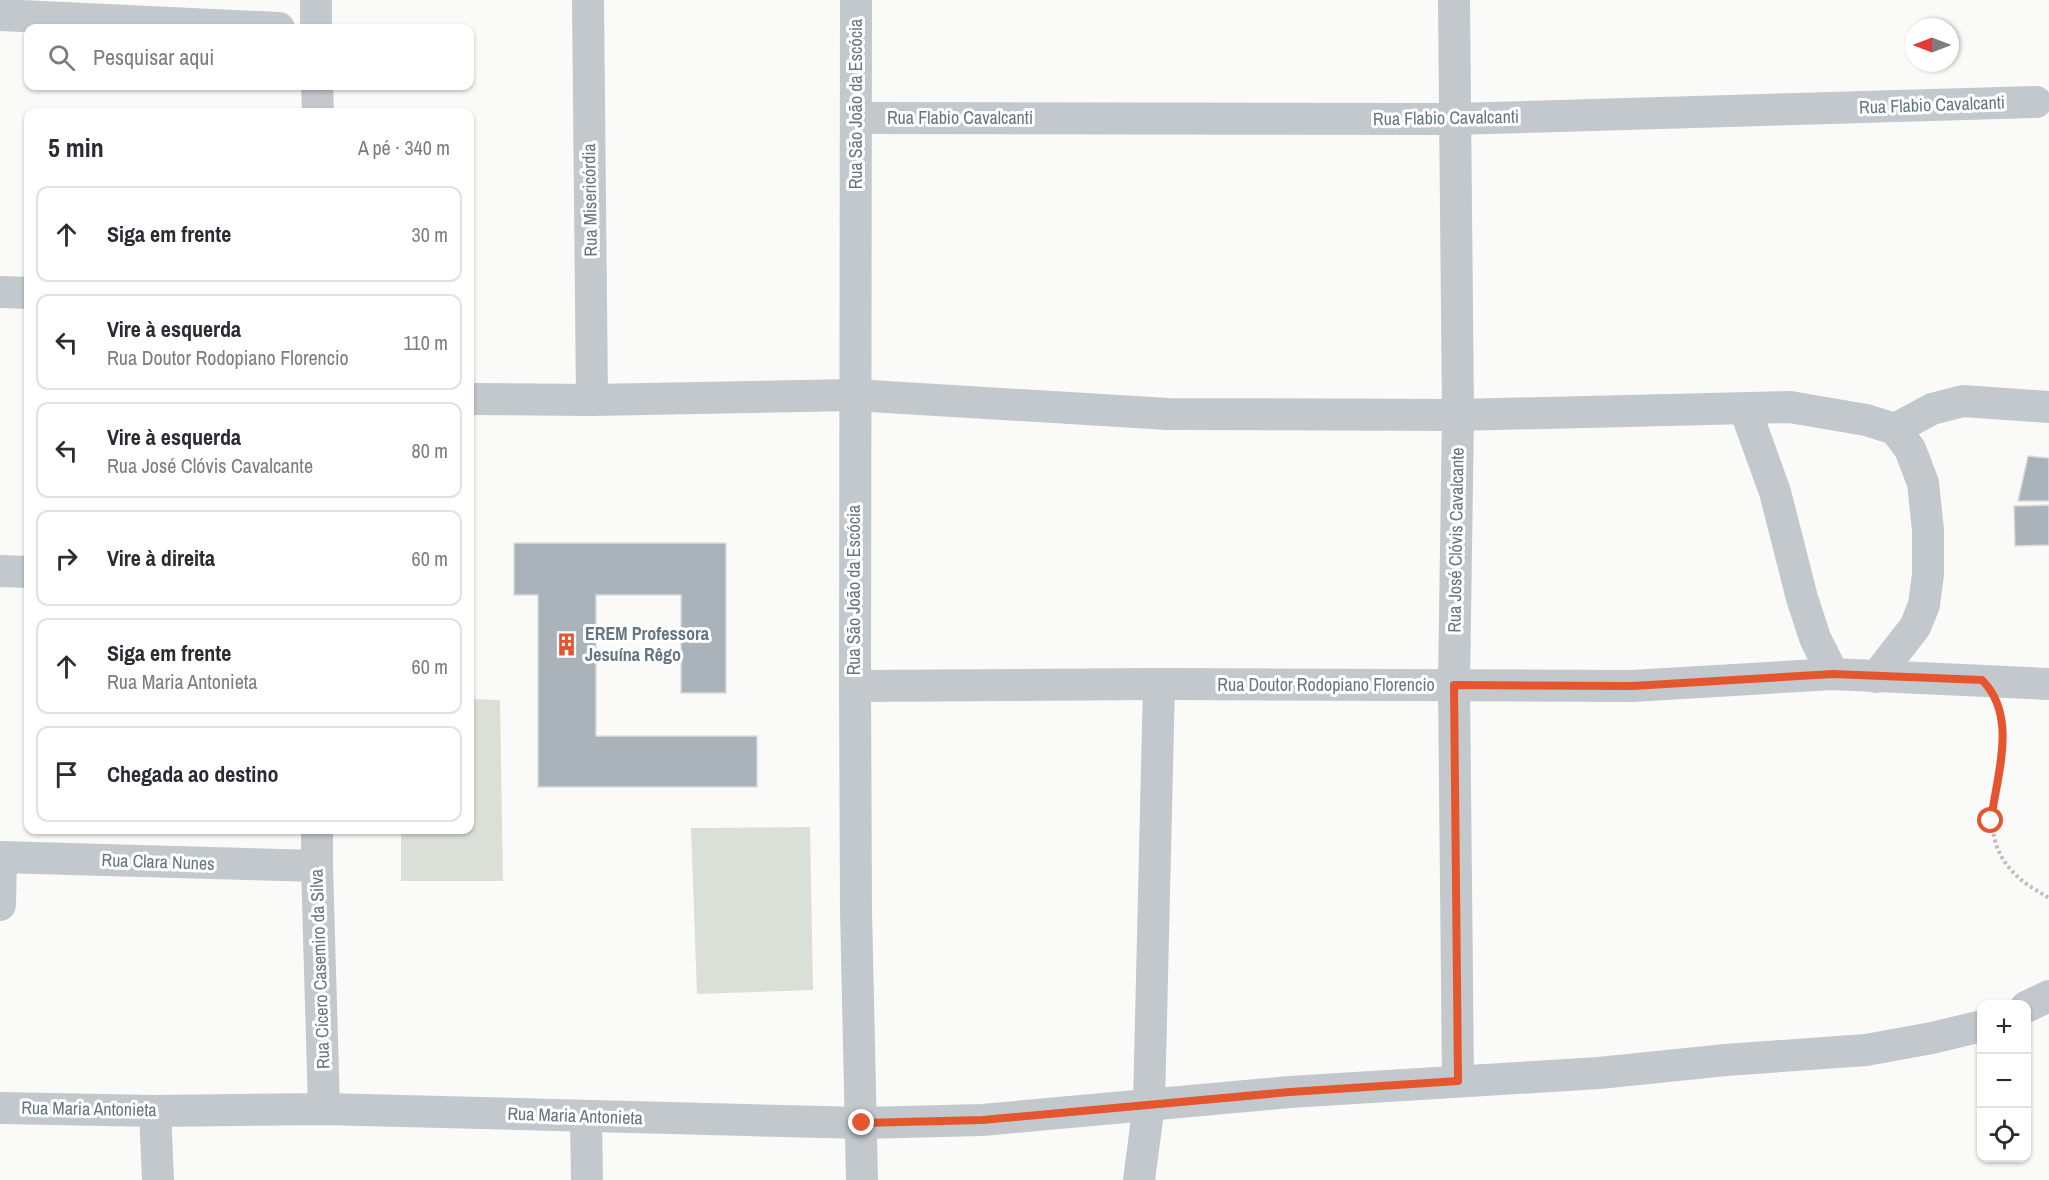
<!DOCTYPE html>
<html lang="pt">
<meta charset="utf-8">
<style>
:root{--surface:#fff;--page:#f7f7f7;--text:#2b2b33;--muted:#7c7c81;--line:#e1e1e2}
body{margin:0;font-family:"Archivo Narrow",sans-serif;background:var(--page);color:var(--text)}
.controls{position:absolute;right:18px;bottom:18px;display:grid;overflow:hidden;border-radius:12px;box-shadow:0 2px 4px #0004}
.controls button{width:54px;height:54px;display:grid;place-items:center;padding:0;border:0;border-bottom:2px solid var(--line);background:var(--surface);color:var(--text);font:30px sans-serif}
.compass{position:absolute;left:1905px;top:18px;width:54px;height:54px;border-radius:50%;background:var(--surface);box-shadow:0 2px 4px #0004;rotate:270deg}
.stop{position:absolute;width:18px;height:18px;margin:-14px;border:4px solid #e4572e;border-radius:50%;background:#fff}
.stop.end{background:#e4572e;border-color:#fff;box-shadow:0 2px 6px #0008}
.list{margin:0;padding:0;list-style:none}
h2{display:flex;justify-content:space-between;align-items:center;height:78px;margin:0;padding:0 24px;font-size:26px}
h2 small{font-size:20px;font-weight:400;color:var(--muted)}
.list li{display:grid;grid-template-columns:39px 1fr auto;gap:18px;align-items:center;box-sizing:border-box;height:96px;margin:0 12px 12px;padding:0 12px;border:2px solid var(--line);border-radius:12px}
.list b{display:block;font-size:22px;white-space:nowrap}
.list p{margin:0;font-size:20px;white-space:nowrap;color:var(--muted)}
.list em{font-size:20px;font-style:normal;color:var(--muted)}
.icon{flex:none;width:33px;height:33px;fill:none;stroke:currentColor;stroke-width:2;stroke-linecap:round;stroke-linejoin:round}
.map{position:relative;flex:none;width:2049px;height:1180px;overflow:hidden}
.search{position:absolute;background:var(--surface);box-shadow:0 2px 4px #0004;left:24px;top:24px;width:450px;height:66px;display:flex;align-items:center;gap:15px;box-sizing:border-box;padding:0 21px;border-radius:12px;color:var(--muted);font-size:22px}
.panel{position:absolute;background:var(--surface);box-shadow:0 2px 4px #0004;left:24px;top:108px;width:450px;height:726px;border-radius:12px}
.map>svg:first-child{display:block}
</style>
<div class="map">
<svg width="2049" height="1180" viewBox="0 0 2049 1180">
<rect width="100%" height="100%" fill="#fafaf8"/>
<!-- pitch -->
<g fill="#dadfd7">
<path d="M470,699L500,700L503,881H401V830H470Z"/>
<path d="M810,827L813,990L697,994L691,828Z"/>
</g>
<!-- building -->
<g fill="#aab3b9" stroke="#dcdcda" stroke-width="1.5">
<path d="M2028,456L2049,458V501H2018Z"/>
<path d="M2049,505V545L2015,546L2014,506Z"/>
<path d="M514,543H726V693H681V595H596V736H757V787H538V595H514Z"/>
</g>
<g fill="none" stroke-linecap="round" stroke-linejoin="round">
<!-- path -->
<path stroke="#bbbfc2" stroke-width="4" stroke-dasharray="3 3" stroke-linecap="butt" d="M2000,715C2006,729 2003,745 2000,760C1994,801 1981,841 2015,874C2024,884 2038,891 2049,898"/>
<!-- minor -->
<g stroke="#c3c8cc" stroke-width="32">
<path d="M316,0V28"/>
<path d="M588,0L592,400"/>
<path d="M856,0L855,686L856,910L862,1180"/>
<path d="M1454,0L1458,415L1454,685L1458,1081"/>
<path d="M0,15L279,28"/>
<path d="M317,86L318,112"/>
<path d="M856,118L1455,119L2036,102"/>
<path d="M0,292L28,293"/>
<path d="M470,399L592,400L854,395L1168,414L1458,415L1790,407L1866,420L1895,429L1910,449L1923,483L1928,530V574L1924,605L1915,627L1876,677"/>
<path d="M1745,409L1775,492L1802,598L1815,638L1833,674"/>
<path d="M1895,429L1932,409L1963,401L2049,407"/>
<path d="M0,571L28,572"/>
<path d="M855,686L1159,684L1632,686L1833,674L2049,684"/>
<path d="M317,830V866L324,1109"/>
<path d="M0,857L317,866"/>
<path d="M0,905L1,857"/>
<path d="M2026,1007L2049,996"/>
<path d="M0,1108L155,1111L324,1109L862,1123L982,1120L1290,1092L1599,1073L1726,1060L1866,1050L1932,1038L1982,1026"/>
<path d="M155,1111L158,1180"/>
<path d="M586,1117L587,1180"/>
<path d="M1139,1180L1149,1104L1159,684"/>
</g>
</g>
<g fill="none" stroke-linecap="round" stroke-linejoin="round">
<!-- route -->
<path stroke="#e4572e" stroke-width="8" d="M862,1123L982,1120L1290,1092L1458,1081L1454,685L1632,686L1833,674L1982,680C2019,717 1996,777 1991,821"/>
</g>
<!-- icons -->
<defs>
<symbol id="building-bare" viewBox="-9 -9 18 18"><path d="M-4-6H4V6H1V3H-1V6H-4ZM-2.5-4.3h1.7v1.8h-1.7ZM.8-4.3h1.7v1.8H.8ZM-2.5-1h1.7V.8h-1.7ZM.8-1h1.7V.8H.8Z" fill="#e4572e" stroke="#fff" stroke-width="2.5" paint-order="stroke"/></symbol>
</defs>
<g fill-rule="evenodd">
<use href="#building-bare" x="550" y="628" width="33" height="33"/>
</g>
<g text-anchor="middle" stroke-width="6" stroke-linejoin="round" paint-order="stroke">
<!-- street labels -->
<g font-size="18" fill="#657683" stroke="#fff">
<text transform="translate(856 104) rotate(-90)" y="6">Rua São João da Escócia</text>
<text transform="translate(1932 105) rotate(-2)" y="6">Rua Flabio Cavalcanti</text>
<text x="960" y="124">Rua Flabio Cavalcanti</text>
<text transform="translate(1446 118) rotate(-1)" y="6">Rua Flabio Cavalcanti</text>
<text transform="translate(590 200) rotate(-91)" y="6">Rua Misericórdia</text>
<text transform="translate(1456 540) rotate(-89)" y="6">Rua José Clóvis Cavalcante</text>
<text transform="translate(854 590) rotate(-90)" y="6">Rua São João da Escócia</text>
<text x="1326" y="691">Rua Doutor Rodopiano Florencio</text>
<text transform="translate(158 862) rotate(2)" y="6">Rua Clara Nunes</text>
<text transform="translate(320 969) rotate(-92)" y="6">Rua Cícero Casemiro da Silva</text>
<text transform="translate(89 1109) rotate(1)" y="6">Rua Maria Antonieta</text>
<text transform="translate(575 1116) rotate(2)" y="6">Rua Maria Antonieta</text>
</g>
<!-- poi labels -->
<g font-size="18" font-weight="bold" fill="#657683" stroke="#fff" text-anchor="start">
<text x="585" y="640">EREM Professora<tspan x="585" dy="21">Jesuína Rêgo</tspan></text>
</g>
</g>
</svg>
<div class="controls">
<button>+</button>
<button>−</button>
<button><svg class="icon" aria-label="locate" viewBox="0 0 24 24"><circle cx="12" cy="12" r="6"/><path d="M12 2v4M12 18v4M2 12h4M18 12h4"/></svg></button>
</div>
<svg class="compass" viewBox="-18 -18 36 36"><path d="M0-13l5 13h-10z" fill="#e53935"/><path d="M0 13l5-13h-10z" fill="#7c7c81"/></svg>
<div class="stop" style="left:1991px;top:821px"></div>
<div class="stop end" style="left:862px;top:1123px"></div>
<div class="search"><svg class="icon" aria-label="search" viewBox="0 0 24 24"><circle cx="10" cy="10" r="6"/><path d="M15 15l6 6"/></svg>Pesquisar aqui</div>
<section class="panel">
<h2>5 min<small>A pé · 340 m</small></h2>
<ul class="list">
<li><svg class="icon" aria-label="ahead" viewBox="0 0 24 24"><path d="M12 20V5M6 11l6-6 6 6"/></svg><div><b>Siga em frente</b></div><em>30 m</em></li>
<li><svg class="icon" aria-label="left" viewBox="0 0 24 24"><path d="M17 20v-9H6M10 6l-5 5 5 5"/></svg><div><b>Vire à esquerda</b><p>Rua Doutor Rodopiano Florencio</p></div><em>110 m</em></li>
<li><svg class="icon" aria-label="left" viewBox="0 0 24 24"><path d="M17 20v-9H6M10 6l-5 5 5 5"/></svg><div><b>Vire à esquerda</b><p>Rua José Clóvis Cavalcante</p></div><em>80 m</em></li>
<li><svg class="icon" aria-label="right" viewBox="0 0 24 24"><path d="M7 20v-9h11M14 6l5 5-5 5"/></svg><div><b>Vire à direita</b></div><em>60 m</em></li>
<li><svg class="icon" aria-label="ahead" viewBox="0 0 24 24"><path d="M12 20V5M6 11l6-6 6 6"/></svg><div><b>Siga em frente</b><p>Rua Maria Antonieta</p></div><em>60 m</em></li>
<li><svg class="icon" aria-label="arrive" viewBox="0 0 24 24"><path d="M6 21V4h12l-3 4 3 4H6"/></svg><div><b>Chegada ao destino</b></div></li>
</ul>
</section>
</div>
